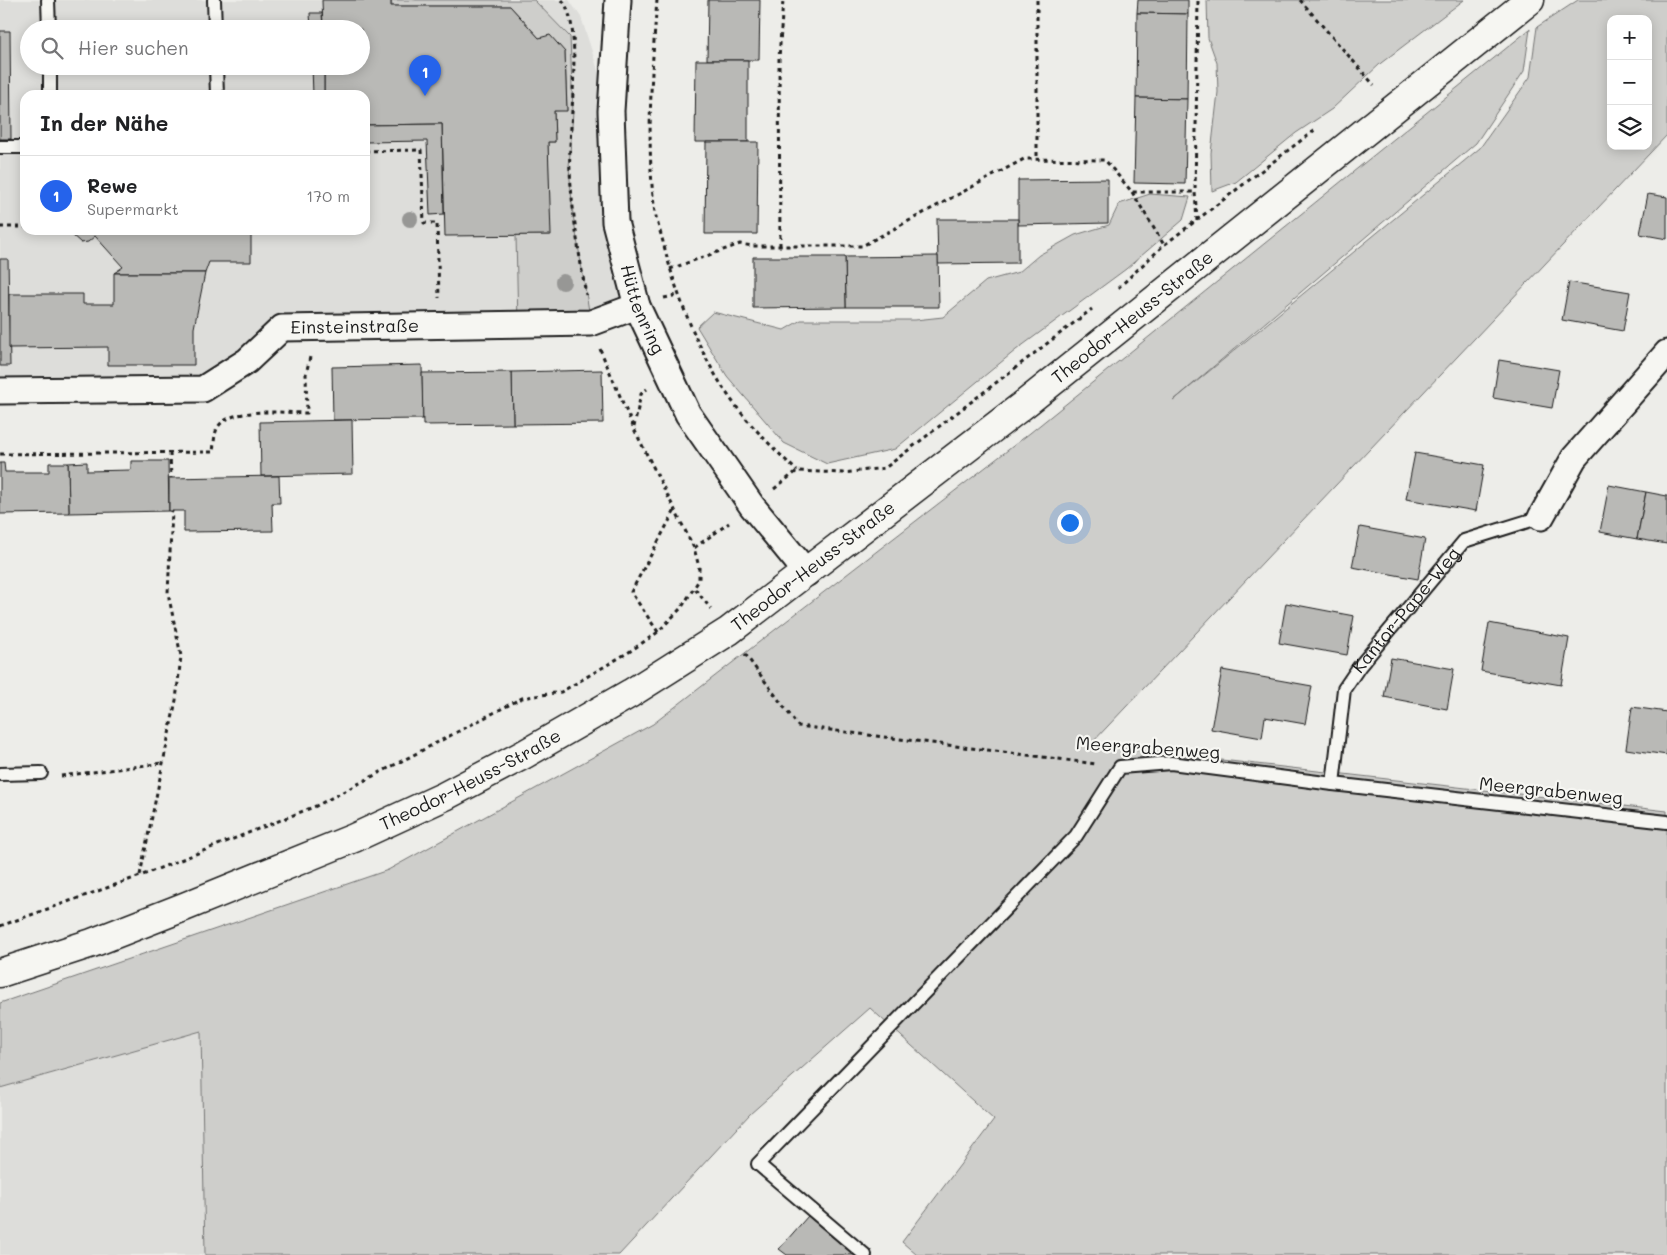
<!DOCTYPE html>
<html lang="de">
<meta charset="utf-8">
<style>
:root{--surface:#fff;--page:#f2f2f2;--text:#202124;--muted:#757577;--line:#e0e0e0;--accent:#2563eb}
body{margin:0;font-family:Mali,sans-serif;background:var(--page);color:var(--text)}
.controls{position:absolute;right:15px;top:15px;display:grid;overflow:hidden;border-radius:10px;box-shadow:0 2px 12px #0003}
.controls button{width:45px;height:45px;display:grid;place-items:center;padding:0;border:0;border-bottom:1px solid var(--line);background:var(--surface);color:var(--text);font:25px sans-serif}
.you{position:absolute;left:1069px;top:522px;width:18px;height:18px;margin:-12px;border:4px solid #fff;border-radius:50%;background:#1a73e8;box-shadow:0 0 0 8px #1a73e833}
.badge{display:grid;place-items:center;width:32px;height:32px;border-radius:50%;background:var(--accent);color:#fff;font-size:16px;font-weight:700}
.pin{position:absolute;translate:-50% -41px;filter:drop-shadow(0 1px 2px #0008)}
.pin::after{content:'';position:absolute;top:26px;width:18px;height:15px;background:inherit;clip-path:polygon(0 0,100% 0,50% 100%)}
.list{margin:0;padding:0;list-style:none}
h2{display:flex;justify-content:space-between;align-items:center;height:65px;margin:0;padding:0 20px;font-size:21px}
h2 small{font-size:16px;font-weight:400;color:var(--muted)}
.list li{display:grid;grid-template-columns:32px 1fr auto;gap:15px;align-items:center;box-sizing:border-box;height:80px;padding:0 20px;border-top:1px solid var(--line)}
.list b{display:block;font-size:19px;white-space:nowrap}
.list p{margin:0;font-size:16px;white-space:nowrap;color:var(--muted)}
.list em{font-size:16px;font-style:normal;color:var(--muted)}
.icon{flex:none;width:28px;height:28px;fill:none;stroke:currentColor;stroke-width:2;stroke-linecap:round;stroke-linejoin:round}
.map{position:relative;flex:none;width:1667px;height:1255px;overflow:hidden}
.search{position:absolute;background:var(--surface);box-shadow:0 2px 12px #0003;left:20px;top:20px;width:350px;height:55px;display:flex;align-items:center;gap:12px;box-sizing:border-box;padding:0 18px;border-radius:28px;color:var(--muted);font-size:19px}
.panel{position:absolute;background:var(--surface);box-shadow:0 2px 12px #0003;left:20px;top:90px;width:350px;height:145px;border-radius:15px}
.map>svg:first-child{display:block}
</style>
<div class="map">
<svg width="1667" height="1255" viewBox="0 0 1667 1255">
<rect width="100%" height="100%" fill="#edede9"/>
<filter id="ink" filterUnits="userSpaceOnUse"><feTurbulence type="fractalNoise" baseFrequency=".02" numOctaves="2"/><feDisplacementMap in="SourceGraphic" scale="10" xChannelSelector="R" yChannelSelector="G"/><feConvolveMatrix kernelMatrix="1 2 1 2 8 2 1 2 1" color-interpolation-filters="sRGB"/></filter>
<g filter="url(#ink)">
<!-- built -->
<g fill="#ddddda" fill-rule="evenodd">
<path d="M0,0H569L581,17L611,111L637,306L591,323L282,328L247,361L191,379H0ZM29,29H361V66H29ZM25,95H365V230H25Z"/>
<path d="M201,1031L205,1255H0V1088Z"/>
</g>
<!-- green -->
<g fill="#cececb" stroke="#757574" fill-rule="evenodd">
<path d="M391,0H534L570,37L573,112L569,167L573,215L591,323L518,325L516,235H550L548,142H555L554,111L567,110L565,52L539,38L510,6H392Z"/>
<path d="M1207,0H1464L1381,63L1332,109L1296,133L1236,182L1212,191L1211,153L1218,92L1217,63L1208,38Z"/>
<path d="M1578,0H1667V135L1090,745L1667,811V1255H917L902,1242L994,1120L870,1008L750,1114L619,1255H205L201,1031L0,1088V1003L388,870L653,724L1030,433L1530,29L1524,71L1476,143L1173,401L1480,148L1530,77L1537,27ZM1611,19H1648V146H1611Z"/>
<path d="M1150,194L1190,197L1183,220L1126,269L1016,350L895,449L827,464L784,443L727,376L697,327L713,312L784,330L801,320H915L943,317L986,281L1019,272L1039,255L1075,235L1109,225L1119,204Z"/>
</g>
<!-- building -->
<g fill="#b9b9b6" stroke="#1c1c1c">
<path d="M322,0H391V6H510L539,38L550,35L565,52L567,111H554L555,142H548L551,235L445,236L442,124L365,125V95H324V66H361V29H323Z"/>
<path d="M708,0H760L759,60H707Z"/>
<path d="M1138,0H1188V14L1137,13Z"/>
<path d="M310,13H322L323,29H311Z"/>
<path d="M1137,13L1188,14L1187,99L1136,98Z"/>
<path d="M0,31H10L11,139H0Z"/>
<path d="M696,60H748V142H695Z"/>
<path d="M312,66H324V95H313Z"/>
<path d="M1136,98L1187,99L1185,184L1134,183Z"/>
<path d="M442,124L444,214L430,215L427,141L365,142V125Z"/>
<path d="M706,142H758L757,234H705Z"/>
<path d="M1108,179V223L1018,225V180Z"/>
<path d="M1648,194L1667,197V239L1640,234Z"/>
<path d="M937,219H1018V263L938,264Z"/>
<path d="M71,230H251V262H209L205,273H114L123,267L95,236L88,242L81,243L71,234Z"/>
<path d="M938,256L939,307H846L845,257Z"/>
<path d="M753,257H845L846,307L753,308Z"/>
<path d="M0,259H8L10,366H0Z"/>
<path d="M114,273H205L194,328V365H108V347L9,348V294H83V304H114Z"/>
<path d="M1569,282L1630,292L1623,331L1562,320Z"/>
<path d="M1499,360L1559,370L1552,408L1493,398Z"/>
<path d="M422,365L423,419L333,420L332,367Z"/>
<path d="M602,370L603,423L513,424L512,372Z"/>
<path d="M512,372L513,424L423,425L422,373Z"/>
<path d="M352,420L353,474L261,476L260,422Z"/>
<path d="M1415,453L1484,465L1476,511L1406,499Z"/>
<path d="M131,461H168L169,511L69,513L68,463L87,462V471L131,470Z"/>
<path d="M0,463H4L5,472H49V463H68L69,513L0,514Z"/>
<path d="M279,476L280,503H272L273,531L184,532V511H169V478Z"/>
<path d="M1609,485L1646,492L1637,539L1600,532Z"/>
<path d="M1646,492L1667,496V544L1637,539Z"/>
<path d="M1360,527L1425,539L1418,579L1352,567Z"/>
<path d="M1286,603L1354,616L1347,655L1279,643Z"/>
<path d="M1489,623L1569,638L1561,685L1481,671Z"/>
<path d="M1391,658L1454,669L1447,709L1384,697Z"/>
<path d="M1222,670L1312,686L1305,724L1265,717L1262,738L1211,729Z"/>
<path d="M1632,707L1667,712V755L1626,749Z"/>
<path d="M808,1216L854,1255H787L779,1249Z"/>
</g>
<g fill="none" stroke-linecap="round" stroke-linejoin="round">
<defs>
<g id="lane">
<path d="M48,0L49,29"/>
<path d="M214,0L215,29"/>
<path d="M50,66V95"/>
<path d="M216,66L217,95"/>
<path d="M0,147H25"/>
<path d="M0,774L41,773"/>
<path id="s1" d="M1333,784L1344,689L1359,667L1464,541L1541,517"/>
<path d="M865,1255L758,1164L1076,836L1120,767L1171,763L1333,784L1667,822"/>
</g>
<g id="street">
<path id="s2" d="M618,0L611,111L615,222L637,306L688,414L752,506L807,573"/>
<path id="s3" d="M0,391L203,389L247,361L282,328L591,323L637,306"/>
<path d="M1541,517L1574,458L1667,353"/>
</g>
<g id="secondary">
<path id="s4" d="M0,973L92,943L184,907L354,838L445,796L523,755L631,693L729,631L1027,402L1530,0"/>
</g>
</defs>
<!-- lane casing -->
<use href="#lane" stroke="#1c1c1c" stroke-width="16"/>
<!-- street casing -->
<use href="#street" stroke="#1c1c1c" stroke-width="29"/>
<!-- secondary casing -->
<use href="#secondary" stroke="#1c1c1c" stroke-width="31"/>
<!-- path -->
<g stroke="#1c1c1c" stroke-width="3" stroke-dasharray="4 4" stroke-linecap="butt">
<path d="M562,0C585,27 567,132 570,170C572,212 579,253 586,295"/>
<path d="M657,0C652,67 646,139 654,205C655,217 660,230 663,242C676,293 695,344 724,389C743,419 771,446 797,471"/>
<path d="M1037,0V159"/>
<path d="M1300,0L1374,85"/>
<path d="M365,151L421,150L424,223H437L439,298"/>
<path d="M1132,192L1164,245"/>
<path d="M1197,221L1195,192L1198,0"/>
<path d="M0,227H25"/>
<path d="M780,246L779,59L783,0"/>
<path d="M670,269L740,244L753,246H862L1024,159L1105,160L1132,192H1195"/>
<path d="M1118,288L1164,245L1316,129"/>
<path d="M664,298L678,295"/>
<path d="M600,349L634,429L694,548"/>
<path d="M634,427L641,394L647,389"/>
<path d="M170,453L171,478"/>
<path d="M0,454L213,452C214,445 214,435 217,429C227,406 286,413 307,413L306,374L310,357"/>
<path d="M774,489L797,471L843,473L885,468L1092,309"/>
<path d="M695,589L711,609"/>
<path d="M658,632L631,592L675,510"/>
<path d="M745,654L798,726L1097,764"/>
<path d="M61,776L163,763"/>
<path d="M140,875L176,700L181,656L168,593L172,511"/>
<path d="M0,926L140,876L316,806L522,698L561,692L629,652L658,632L682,607L699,580V567L694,548L729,523"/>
</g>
<!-- lane -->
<use href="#lane" stroke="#f6f6f2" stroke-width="12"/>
<!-- street -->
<use href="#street" stroke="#f6f6f2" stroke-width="25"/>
<!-- secondary -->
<use href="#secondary" stroke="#f6f6f2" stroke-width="28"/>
</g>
<!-- trees -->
<g fill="#979795">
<circle cx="410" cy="219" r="8"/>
<circle cx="563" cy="282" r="8"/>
</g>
</g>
<g text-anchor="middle" stroke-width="4.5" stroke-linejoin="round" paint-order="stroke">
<!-- street labels -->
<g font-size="18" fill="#1c1c1c" stroke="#f6f6f2">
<text dy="6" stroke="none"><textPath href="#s2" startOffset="314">Hüttenring</textPath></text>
<text dy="6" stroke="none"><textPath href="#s4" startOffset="1319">Theodor-Heuss-Straße</textPath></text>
<text dy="6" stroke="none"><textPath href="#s3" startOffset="376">Einsteinstraße</textPath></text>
<text dy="6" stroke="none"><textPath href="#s4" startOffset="914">Theodor-Heuss-Straße</textPath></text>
<text dy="6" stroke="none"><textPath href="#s1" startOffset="196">Kantor-Pape-Weg</textPath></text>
<text transform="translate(1148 748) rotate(4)" y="6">Meergrabenweg</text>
<text dy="6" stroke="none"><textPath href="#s4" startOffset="509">Theodor-Heuss-Straße</textPath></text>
<text transform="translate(1551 791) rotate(6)" y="6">Meergrabenweg</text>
</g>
</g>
</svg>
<div class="controls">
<button>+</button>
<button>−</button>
<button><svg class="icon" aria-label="layers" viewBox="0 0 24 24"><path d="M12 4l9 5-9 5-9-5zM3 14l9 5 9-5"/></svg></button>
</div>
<div class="you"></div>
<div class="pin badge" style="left:425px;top:96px">1</div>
<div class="search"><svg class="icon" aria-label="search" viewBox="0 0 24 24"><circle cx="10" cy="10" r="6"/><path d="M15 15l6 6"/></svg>Hier suchen</div>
<section class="panel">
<h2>In der Nähe<small></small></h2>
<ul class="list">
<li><span class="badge">1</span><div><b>Rewe</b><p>Supermarkt</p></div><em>170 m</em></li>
</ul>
</section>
</div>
